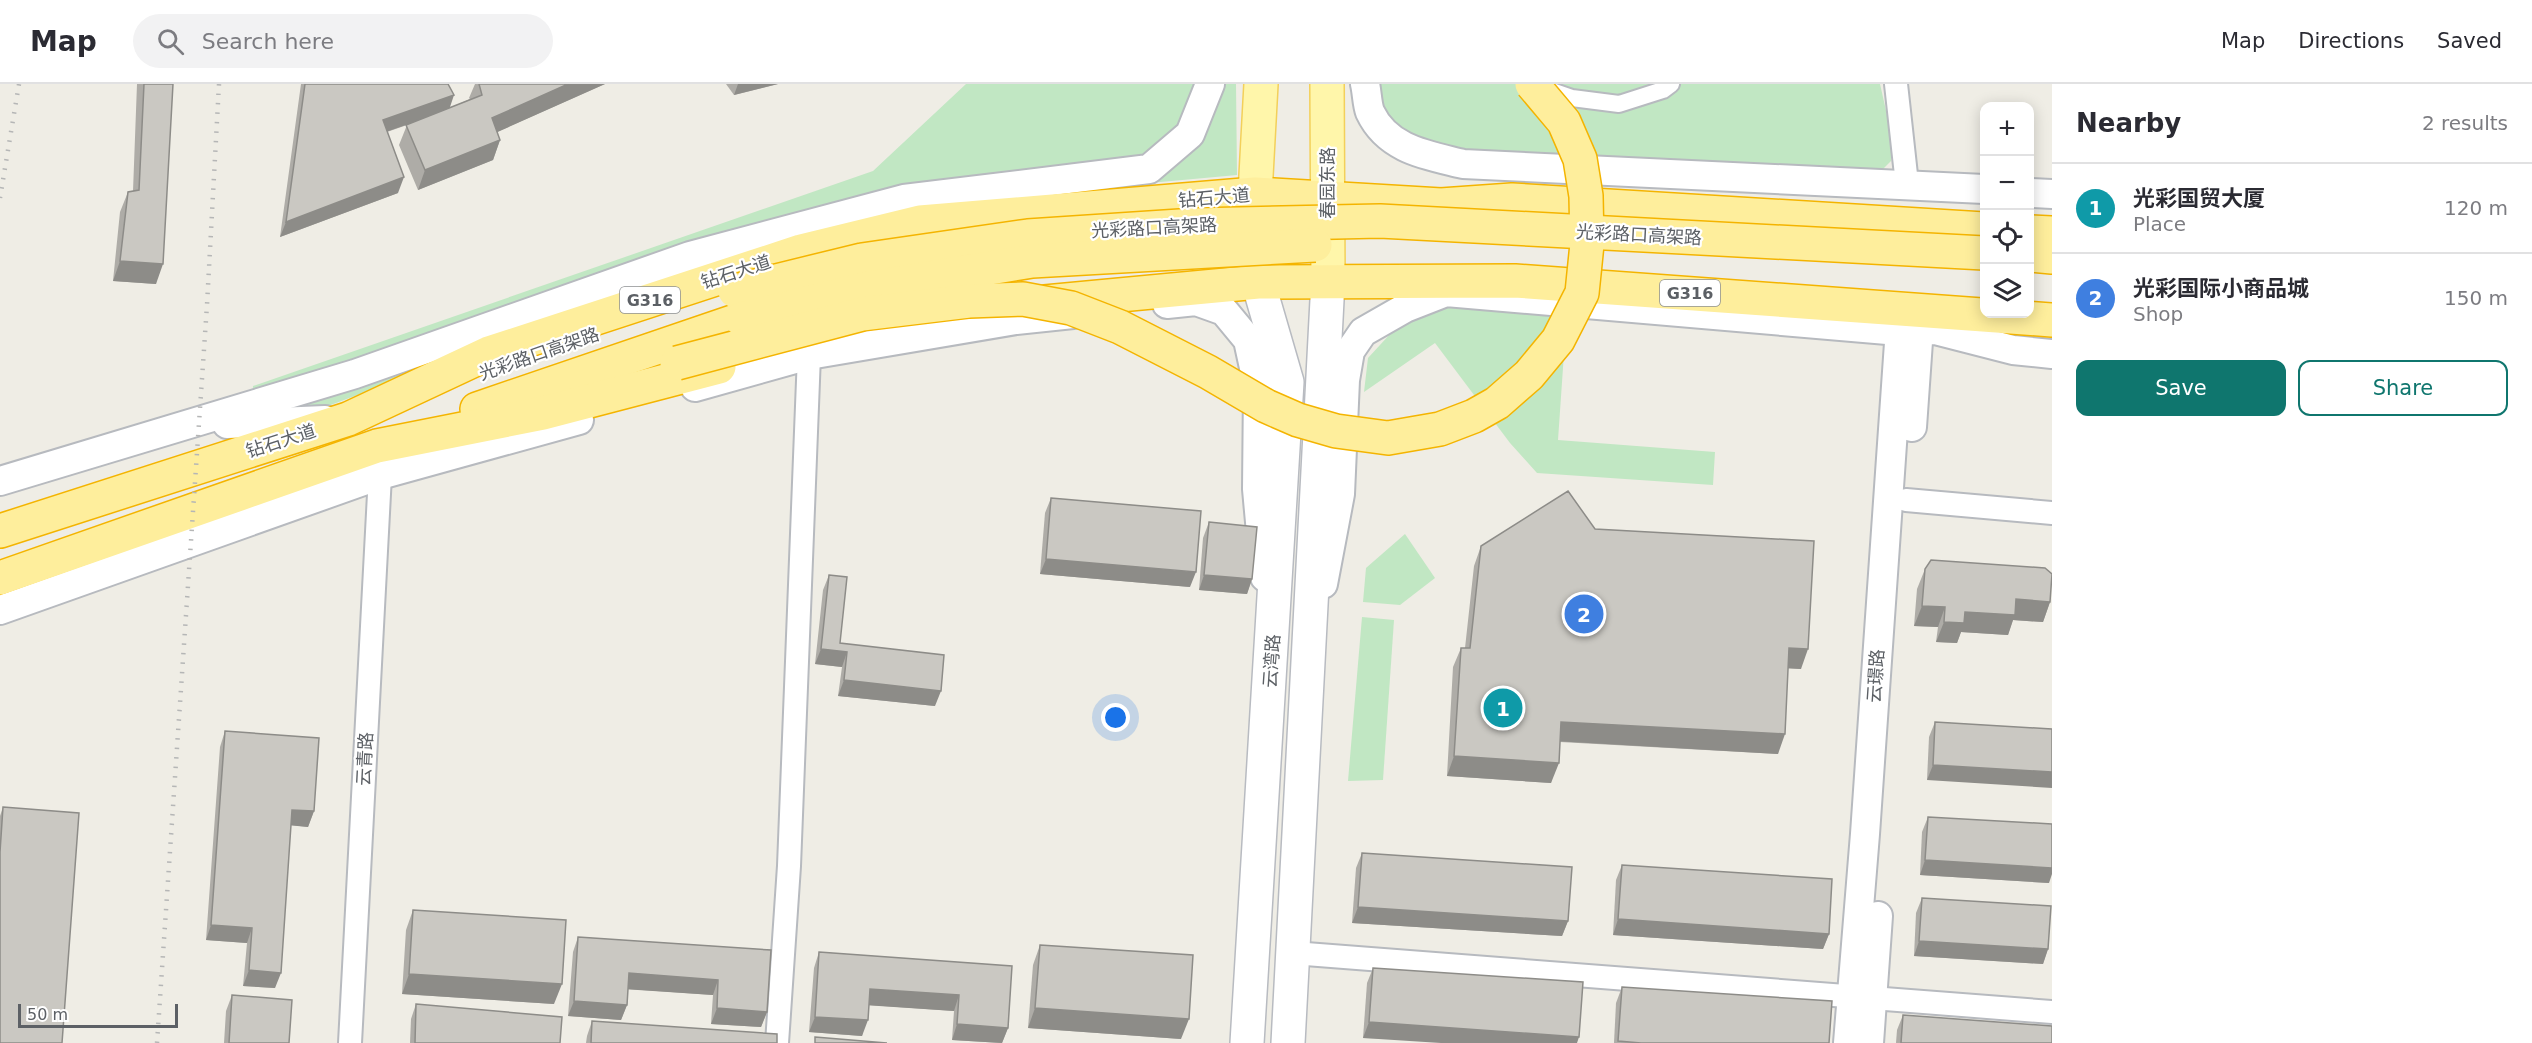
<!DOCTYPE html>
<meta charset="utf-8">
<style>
:root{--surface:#fff;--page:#f2f2f3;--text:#2b2b33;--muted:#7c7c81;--line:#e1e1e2;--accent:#0f766e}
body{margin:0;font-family:"DejaVu Sans","Noto Sans SC",sans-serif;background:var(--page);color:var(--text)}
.controls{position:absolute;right:18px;top:18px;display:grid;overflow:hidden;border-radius:12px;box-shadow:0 3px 15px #0003}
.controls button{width:54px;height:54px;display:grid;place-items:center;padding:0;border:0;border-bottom:2px solid var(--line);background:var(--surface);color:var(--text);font:30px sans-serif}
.scale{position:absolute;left:18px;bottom:15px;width:160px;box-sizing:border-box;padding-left:6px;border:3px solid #5c6065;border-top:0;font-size:16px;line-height:21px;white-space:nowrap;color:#5c6065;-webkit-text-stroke:4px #fff;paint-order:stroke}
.you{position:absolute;left:1116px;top:634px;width:21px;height:21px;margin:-15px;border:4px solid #fff;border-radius:50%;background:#1a73e8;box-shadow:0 0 0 9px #1a73e833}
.badge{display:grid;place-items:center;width:39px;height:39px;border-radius:50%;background:var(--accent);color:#fff;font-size:20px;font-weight:700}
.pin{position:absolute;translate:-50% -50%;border:3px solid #fff;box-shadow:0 2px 6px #0006}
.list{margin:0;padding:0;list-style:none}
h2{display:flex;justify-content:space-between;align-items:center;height:78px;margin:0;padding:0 24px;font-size:26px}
h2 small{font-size:20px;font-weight:400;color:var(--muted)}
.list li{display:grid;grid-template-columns:39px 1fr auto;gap:18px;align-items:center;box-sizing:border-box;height:90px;padding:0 24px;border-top:2px solid var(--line)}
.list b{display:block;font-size:22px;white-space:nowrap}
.list p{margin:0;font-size:20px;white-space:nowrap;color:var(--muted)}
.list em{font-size:20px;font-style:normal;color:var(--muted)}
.actions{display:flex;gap:12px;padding:18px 24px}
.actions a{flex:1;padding:14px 0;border:2px solid var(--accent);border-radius:12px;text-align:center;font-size:21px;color:var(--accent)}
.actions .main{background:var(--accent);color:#fff}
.icon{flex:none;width:33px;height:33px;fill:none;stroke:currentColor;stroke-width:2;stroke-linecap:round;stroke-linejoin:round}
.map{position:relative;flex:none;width:2052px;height:959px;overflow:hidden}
header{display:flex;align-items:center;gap:36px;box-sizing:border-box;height:84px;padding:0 30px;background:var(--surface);border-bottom:2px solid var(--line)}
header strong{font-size:28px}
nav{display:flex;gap:33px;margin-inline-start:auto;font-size:21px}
.search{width:420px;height:54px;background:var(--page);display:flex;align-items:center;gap:15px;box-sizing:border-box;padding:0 21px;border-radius:33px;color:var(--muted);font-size:22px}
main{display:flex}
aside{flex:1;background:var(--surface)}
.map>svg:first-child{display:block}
</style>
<header>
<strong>Map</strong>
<div class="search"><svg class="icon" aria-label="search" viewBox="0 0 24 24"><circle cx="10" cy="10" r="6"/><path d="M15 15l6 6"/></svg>Search here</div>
<nav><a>Map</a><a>Directions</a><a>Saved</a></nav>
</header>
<main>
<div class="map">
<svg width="2052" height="959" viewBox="0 0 2052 959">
<rect width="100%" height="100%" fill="#efede5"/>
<!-- green -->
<g fill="#c1e7c3">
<path d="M966,0H1236L1237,91L952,117L616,214L251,351L253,302L873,87Z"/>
<path d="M1371,0H1880L1892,53L1891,77L1880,88L1543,73L1414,62L1377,27Z"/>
<path d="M1445,216L1567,226L1558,356L1715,368L1713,401L1537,389L1510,359L1435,259L1364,308L1368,274L1403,236Z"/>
<path d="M1405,450L1435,494L1400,521L1363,518L1366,484Z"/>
<path d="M1362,533L1394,536L1383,696L1348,697Z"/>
</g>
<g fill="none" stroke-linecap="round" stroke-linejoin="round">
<defs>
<path id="pedestrian" d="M1543,4L1572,14L1619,20L1663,6L1671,0"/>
<g id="minor">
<path d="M1896,0L1907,100"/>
<path d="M1906,416L2052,429"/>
<path d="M1293,869L2052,928"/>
<path d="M350,959L380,391"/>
<path d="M777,959L789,782L809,271"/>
</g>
<g id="tertiary">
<path d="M1365,0C1367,8 1367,20 1370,28C1388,66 1427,71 1463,80L1984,105"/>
<path d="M2030,109L2052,110"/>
<path d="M1167,220L1196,217L1224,227L1248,256L1258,302L1257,405L1265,493"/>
<path d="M695,303L809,271L1016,236L1073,230"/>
<path d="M227,340L325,336"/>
<path d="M1912,343L1919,243"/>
<path d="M0,397L355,290L690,172L904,115L1149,85L1190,50L1210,0"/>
<path d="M1323,500L1340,410L1345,296L1350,267L1363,248L1405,224L1446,208L1899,247L1935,246L2013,266L2052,270"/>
<path d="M0,526L380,391L579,336"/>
<path d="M1848,959L1865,750L1901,230"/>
<path d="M1869,959L1878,832"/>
</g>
<g id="secondary">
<path d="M1247,959L1287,298L1258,198"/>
<path d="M1288,959L1328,197"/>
</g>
<g id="primary">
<path d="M1327,0L1328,197"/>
<path d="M1256,139L1255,110L1261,0"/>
</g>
<g id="trunk">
<path d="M2030,148L2052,149"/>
<path d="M2030,171L2052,173"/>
<path d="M1045,218L1258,198L1515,197L2052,236"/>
<path d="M477,325L741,235"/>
<path d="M0,447L348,335L489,269L801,167L920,138L1255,110L1441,121L1512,116L1984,145"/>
<path d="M0,494L377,362L543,329L719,283"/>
</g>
</defs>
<!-- pedestrian casing -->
<use href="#pedestrian" stroke="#b7babf" stroke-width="20"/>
<!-- minor casing -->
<use href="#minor" stroke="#b7babf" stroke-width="26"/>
<!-- tertiary casing -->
<use href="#tertiary" stroke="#b7babf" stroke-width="32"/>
<!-- secondary casing -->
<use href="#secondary" stroke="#b8bbc1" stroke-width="36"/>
<!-- primary casing -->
<use href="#primary" stroke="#f3d05a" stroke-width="36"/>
<!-- trunk casing -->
<use href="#trunk" stroke="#f4b400" stroke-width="36"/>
<!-- pedestrian -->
<use href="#pedestrian" stroke="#fff" stroke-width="16"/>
<!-- minor -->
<use href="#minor" stroke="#fff" stroke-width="22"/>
<!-- tertiary -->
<use href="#tertiary" stroke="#fff" stroke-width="28"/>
<!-- secondary -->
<use href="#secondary" stroke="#fff" stroke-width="33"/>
<!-- primary -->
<use href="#primary" stroke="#fff6aa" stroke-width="33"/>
<!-- trunk -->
<use href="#trunk" stroke="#feee9c" stroke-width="33"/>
<!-- rail -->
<g stroke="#b5b6b6" stroke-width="4.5" stroke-dasharray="1.5 8" stroke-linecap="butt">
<path d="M0,114L19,0"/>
<path d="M157,959L207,221L219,0"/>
</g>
<defs>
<g id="trunk-bridge">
<path d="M735,207L862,176L1028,152L1195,141L1380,137L1984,169"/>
<path d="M741,235L868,204L1032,177L1315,161"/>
<path d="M677,279L862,230L969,217L1023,215L1071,224L1120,243L1208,288L1266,322L1298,336L1336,347L1388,354L1440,345L1474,332L1497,319L1529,291L1558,256L1582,209L1587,160L1586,112L1580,75L1564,38L1532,0"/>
</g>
</defs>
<!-- trunk-bridge casing -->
<use href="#trunk-bridge" stroke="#f4b400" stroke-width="36" stroke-linecap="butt"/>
<!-- trunk-bridge -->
<use href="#trunk-bridge" stroke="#feee9c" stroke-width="33"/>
</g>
<!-- wall -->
<g fill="#aeaca7">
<path d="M137,0H173L156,200L113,197L120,128L128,108L133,107Z"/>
<path d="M301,0H448L450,24L470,15L469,14L475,0H605L497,48L500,56L493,76L418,106L399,61L407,41L387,48L398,109L280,153Z"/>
<path d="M726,0H778L734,11Z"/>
<path d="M1051,414L1190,503L1040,490L1045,429Z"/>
<path d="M1209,438L1252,495L1247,510L1199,506L1203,454Z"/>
<path d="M1595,445L1801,585L1788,584L1778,670L1560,658L1551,699L1447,692L1453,583L1461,564H1465L1474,482L1481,462Z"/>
<path d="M1925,485L2050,518L2043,538L2013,536L2008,551L1961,548L1957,559L1936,558L1938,543L1914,542L1917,505Z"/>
<path d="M829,491L840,559L935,622L838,612L842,583L815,580L823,506Z"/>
<path d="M1935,638L2052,645L1927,696L1929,653Z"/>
<path d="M225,647L314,727L308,743L291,741L275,904L243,902L247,859L206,856L220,663Z"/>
<path d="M3,723L0,959V732Z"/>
<path d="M1928,733L2049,799L1920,791L1922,748Z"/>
<path d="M1362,769L1568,837L1562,852L1352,839L1356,784Z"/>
<path d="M1622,781L1829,850L1823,865L1613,851L1616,796Z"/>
<path d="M1922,814L2048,865L2043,880L1914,872L1916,829Z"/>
<path d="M413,826L554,920L402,910L406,846Z"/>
<path d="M578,853L771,866L767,928L761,943L711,940L713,911L628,905L627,921L621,936L568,932L573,868Z"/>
<path d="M1040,861L1181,955L1028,944L1033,881Z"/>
<path d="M819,868L1012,882L1008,944L1002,959L952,956L954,927L869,921L862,952L809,948L814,884Z"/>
<path d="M1373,884L1577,959L1363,954L1367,899Z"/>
<path d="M1622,903L1829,959H1614L1616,919Z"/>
<path d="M232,911L289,959H224L226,927Z"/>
<path d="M416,920L560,959H410L411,935Z"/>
<path d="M1903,931L2052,959H1896L1897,946Z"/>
<path d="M592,937L777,959H586L587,952Z"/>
</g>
<!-- shaded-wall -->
<g fill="#8d8c88">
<path d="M568,0H605L484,54L492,34Z"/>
<path d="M738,0H778L734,11Z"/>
<path d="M454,11L449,26L377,51L383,36Z"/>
<path d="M500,56L493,76L418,106L425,86Z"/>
<path d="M404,93L398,109L280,153L286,138Z"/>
<path d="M120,177L163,180L156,200L113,197Z"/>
<path d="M1046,475L1196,488L1190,503L1040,490Z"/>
<path d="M1204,491L1252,495L1247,510L1199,506Z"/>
<path d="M2016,515L2050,518L2043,538L2013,536L2008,551L1961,548L1957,559L1936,558L1944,538L1965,528Z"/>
<path d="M1922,522L1945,523L1938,543L1914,542Z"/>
<path d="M1789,564L1808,565L1801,585L1781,584Z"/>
<path d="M821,565L847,568L842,583L815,580Z"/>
<path d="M844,596L941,607L935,622L838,612Z"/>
<path d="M1561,638L1785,650L1778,670L1554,657Z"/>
<path d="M1454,672L1559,679L1551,699L1447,692Z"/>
<path d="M1933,681L2052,688V704L1927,696Z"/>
<path d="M292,726L314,727L308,743L287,741Z"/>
<path d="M1925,776L2052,784V790L2049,799L1920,791Z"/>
<path d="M1358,823L1568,837L1562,852L1352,839Z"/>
<path d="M1618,835L1829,850L1823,865L1613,851Z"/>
<path d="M211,841L252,844L247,859L206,856Z"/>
<path d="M1919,857L2048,865L2043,880L1914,872Z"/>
<path d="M249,886L281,889L275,904L243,902Z"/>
<path d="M629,889L718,896L713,911L623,905Z"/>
<path d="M409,890L562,900L554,920L402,910Z"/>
<path d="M870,905L959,911L954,927L864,921Z"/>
<path d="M574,917L627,921L621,936L568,932Z"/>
<path d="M717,924L767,928L761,943L711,940Z"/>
<path d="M1035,924L1189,935L1181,955L1028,944Z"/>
<path d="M815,933L868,936L862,952L809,948Z"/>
<path d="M1369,938L1579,953L1577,959H1441L1363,954Z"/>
<path d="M957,940L1008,944L1002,959L952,956Z"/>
</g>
<!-- building -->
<g fill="#cac8c2" stroke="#8d8c88" stroke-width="1.5">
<path d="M144,0H173L163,180L120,177L128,108L139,106Z"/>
<path d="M305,0H448L454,11L383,36L404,93L286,138Z"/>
<path d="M479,0H568L492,34L500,56L425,86L406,41L482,11Z"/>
<path d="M1568,407L1595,445L1814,457L1808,565L1789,564L1785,650L1561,638L1559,679L1454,672L1461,564H1470L1481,462Z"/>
<path d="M1051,414L1201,427L1196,488L1046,475Z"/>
<path d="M1209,438L1257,443L1252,495L1204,491Z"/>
<path d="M1931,476L2045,484L2052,490L2050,518L2016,515L2015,531L1965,528L1964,539L1944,538L1945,523L1922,522L1925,485Z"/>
<path d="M829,491L847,493L840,559L944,571L941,607L844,596L847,568L821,565Z"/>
<path d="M1935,638L2052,645V688L1933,681Z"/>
<path d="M225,647L319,654L314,727L292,726L281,889L249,886L252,844L211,841Z"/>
<path d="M3,723L79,729L62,959H0V768Z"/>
<path d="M1928,733L2052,740V784L1925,776Z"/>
<path d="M1362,769L1572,783L1568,837L1358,823Z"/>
<path d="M1622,781L1832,795L1829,850L1618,835Z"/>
<path d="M1922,814L2051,822L2048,865L1919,857Z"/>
<path d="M413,826L566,836L562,900L409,890Z"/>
<path d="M578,853L771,866L767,928L717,924L718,896L629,889L627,921L574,917Z"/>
<path d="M1040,861L1193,871L1189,935L1035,924Z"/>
<path d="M819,868L1012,882L1008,944L957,940L959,911L870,905L868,936L815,933Z"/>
<path d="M1373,884L1583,898L1579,953L1369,938Z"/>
<path d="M1622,903L1832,917L1829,959H1641L1618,957Z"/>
<path d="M232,911L292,916L289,959H229Z"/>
<path d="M416,920L562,933L560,959H415Z"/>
<path d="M1903,931L2052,942V959H1901Z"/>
<path d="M592,937L777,950V959H591Z"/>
<path d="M815,953L887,959H815Z"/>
</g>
<g text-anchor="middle" stroke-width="4.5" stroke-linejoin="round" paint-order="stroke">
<!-- shield labels -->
<g fill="#fff" stroke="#8d9093" stroke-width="1.5">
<rect x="1660" y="196" width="60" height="26" rx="4.5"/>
<rect x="620" y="203" width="60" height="26" rx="4.5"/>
</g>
<g font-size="16" font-weight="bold" fill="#5c6065">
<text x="1690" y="215">G316</text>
<text x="650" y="222">G316</text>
</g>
<!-- street labels -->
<g font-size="18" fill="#5c6065" stroke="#fff">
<text transform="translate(1328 99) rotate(-90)" y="6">春园东路</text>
<text transform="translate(1214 114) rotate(-5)" y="6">钻石大道</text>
<text transform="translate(1154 144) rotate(-3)" y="6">光彩路口高架路</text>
<text transform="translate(1639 151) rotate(3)" y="6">光彩路口高架路</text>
<text transform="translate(736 188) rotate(-18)" y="6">钻石大道</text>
<text transform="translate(539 270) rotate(-19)" y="6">光彩路口高架路</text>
<text transform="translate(281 357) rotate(-18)" y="6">钻石大道</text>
<text transform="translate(1272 577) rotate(-86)" y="6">云湾路</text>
<text transform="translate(1876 592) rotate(-86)" y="6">云璟路</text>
<text transform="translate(365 675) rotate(-87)" y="6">云青路</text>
</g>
</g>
</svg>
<div class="controls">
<button>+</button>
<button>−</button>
<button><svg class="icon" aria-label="locate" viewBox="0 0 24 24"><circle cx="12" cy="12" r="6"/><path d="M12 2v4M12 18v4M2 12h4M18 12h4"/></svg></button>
<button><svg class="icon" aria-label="layers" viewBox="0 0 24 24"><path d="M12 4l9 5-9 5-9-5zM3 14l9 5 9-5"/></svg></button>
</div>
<div class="scale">50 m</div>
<div class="you"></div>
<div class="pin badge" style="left:1503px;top:624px;background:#0f9aa8">1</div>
<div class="pin badge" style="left:1584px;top:530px;background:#3f7fe0">2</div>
</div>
<aside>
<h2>Nearby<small>2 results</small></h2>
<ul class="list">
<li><span class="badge" style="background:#0f9aa8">1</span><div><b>光彩国贸大厦</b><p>Place</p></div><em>120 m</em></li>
<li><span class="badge" style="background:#3f7fe0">2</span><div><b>光彩国际小商品城</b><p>Shop</p></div><em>150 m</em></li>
</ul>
<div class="actions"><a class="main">Save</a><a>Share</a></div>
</aside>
</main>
